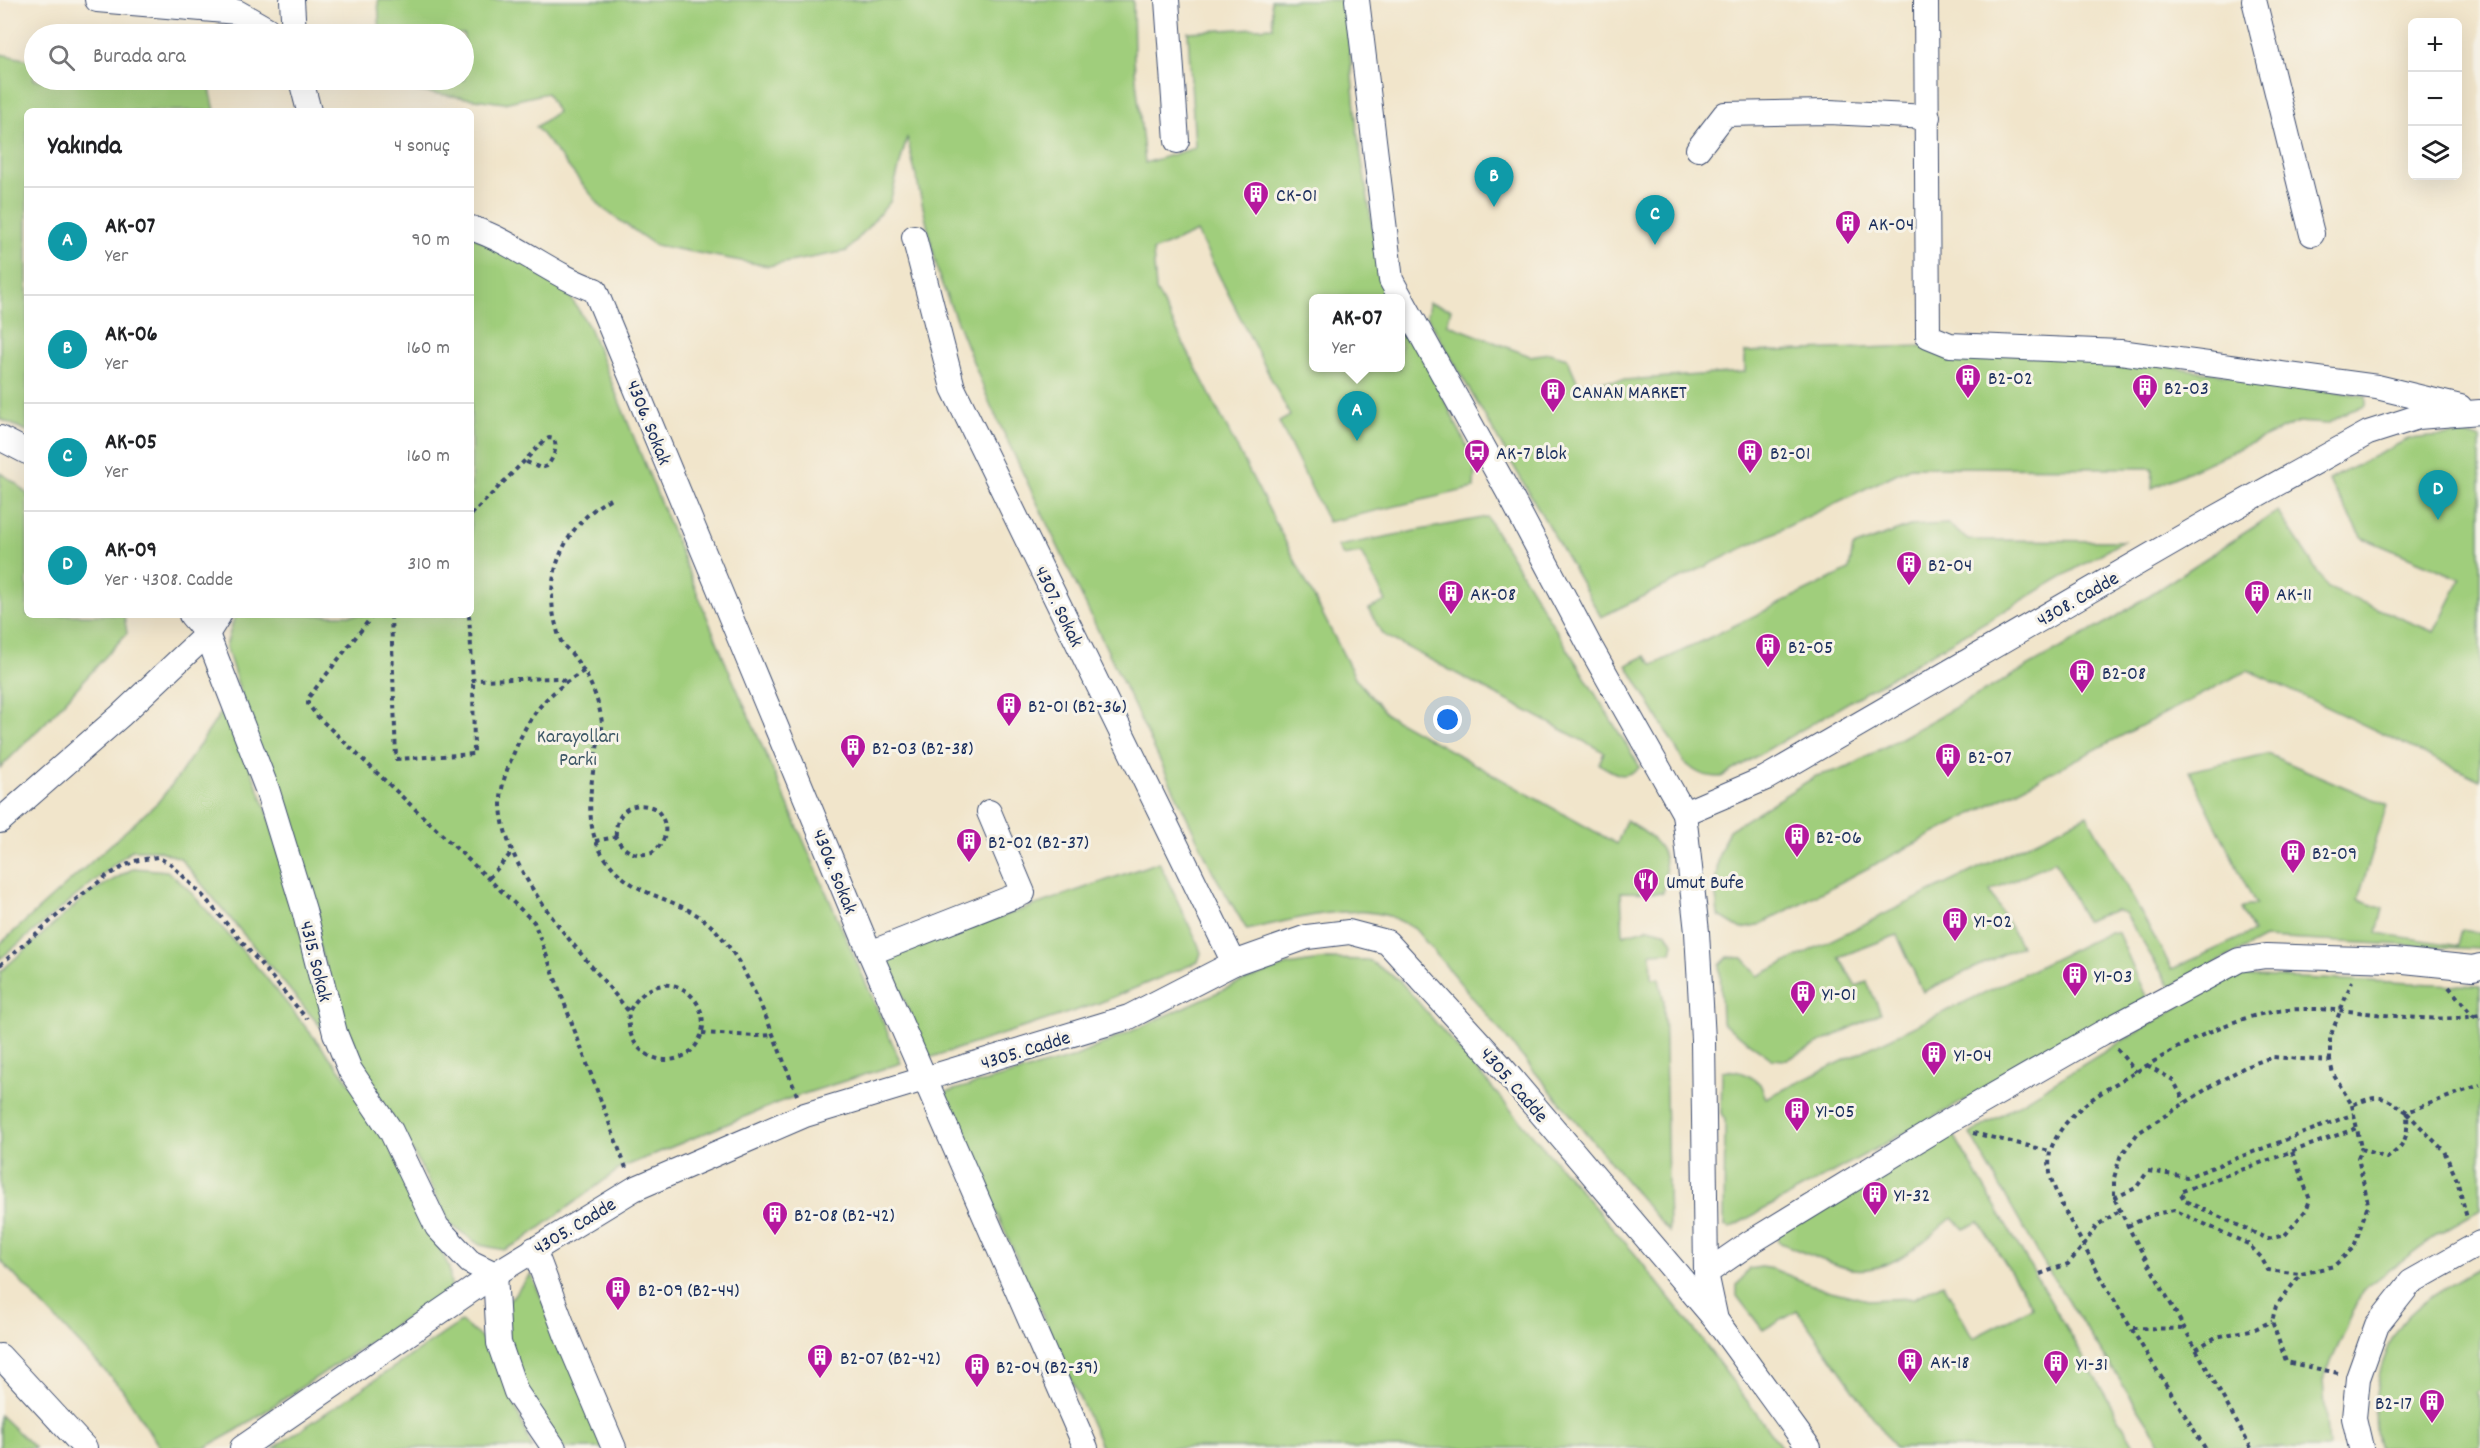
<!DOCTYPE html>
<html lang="tr">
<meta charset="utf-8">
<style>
:root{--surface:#fff;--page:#f6f6f6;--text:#202124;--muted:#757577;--line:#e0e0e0;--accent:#2563eb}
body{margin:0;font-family:Dekko,sans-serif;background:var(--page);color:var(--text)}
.controls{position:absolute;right:18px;top:18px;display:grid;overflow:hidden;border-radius:9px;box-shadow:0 6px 24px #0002}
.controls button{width:54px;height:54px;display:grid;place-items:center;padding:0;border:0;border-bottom:2px solid var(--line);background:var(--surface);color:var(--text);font:30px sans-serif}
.you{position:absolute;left:1448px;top:720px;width:21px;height:21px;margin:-15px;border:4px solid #fff;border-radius:50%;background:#1a73e8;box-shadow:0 0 0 9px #1a73e833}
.badge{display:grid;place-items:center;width:39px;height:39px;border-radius:50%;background:var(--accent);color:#fff;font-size:20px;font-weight:700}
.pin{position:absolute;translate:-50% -50px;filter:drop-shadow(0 2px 3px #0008)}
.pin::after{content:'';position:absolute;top:32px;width:21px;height:18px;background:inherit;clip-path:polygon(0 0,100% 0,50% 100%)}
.popup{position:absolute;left:1309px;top:294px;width:96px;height:78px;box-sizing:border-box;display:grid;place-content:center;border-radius:9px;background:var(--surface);filter:drop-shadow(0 2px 4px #0005);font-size:20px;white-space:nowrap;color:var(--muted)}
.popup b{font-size:22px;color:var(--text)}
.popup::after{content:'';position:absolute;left:50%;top:100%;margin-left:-12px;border:12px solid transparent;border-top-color:var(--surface)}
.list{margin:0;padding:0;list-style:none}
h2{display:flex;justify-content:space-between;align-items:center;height:78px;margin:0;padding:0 24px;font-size:26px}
h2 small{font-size:20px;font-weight:400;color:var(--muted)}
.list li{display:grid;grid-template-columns:39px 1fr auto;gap:18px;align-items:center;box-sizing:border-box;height:108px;padding:0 24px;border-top:2px solid var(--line)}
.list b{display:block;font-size:22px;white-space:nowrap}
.list p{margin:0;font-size:20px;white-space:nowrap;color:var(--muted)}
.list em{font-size:20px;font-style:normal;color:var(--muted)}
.icon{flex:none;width:33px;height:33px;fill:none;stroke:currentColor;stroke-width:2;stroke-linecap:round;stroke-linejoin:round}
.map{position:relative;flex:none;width:2480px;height:1448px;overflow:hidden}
.search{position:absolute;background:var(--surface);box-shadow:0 6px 24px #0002;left:24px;top:24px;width:450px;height:66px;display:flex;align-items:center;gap:15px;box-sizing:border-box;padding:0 21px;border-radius:33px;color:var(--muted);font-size:22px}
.panel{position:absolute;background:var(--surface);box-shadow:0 6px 24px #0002;left:24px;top:108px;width:450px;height:510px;border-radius:9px}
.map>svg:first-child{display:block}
</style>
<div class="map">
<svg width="2480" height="1448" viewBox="0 0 2480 1448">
<rect width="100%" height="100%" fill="#f7f3e8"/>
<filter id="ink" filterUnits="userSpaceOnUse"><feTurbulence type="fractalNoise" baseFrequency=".0167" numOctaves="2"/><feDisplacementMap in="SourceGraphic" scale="12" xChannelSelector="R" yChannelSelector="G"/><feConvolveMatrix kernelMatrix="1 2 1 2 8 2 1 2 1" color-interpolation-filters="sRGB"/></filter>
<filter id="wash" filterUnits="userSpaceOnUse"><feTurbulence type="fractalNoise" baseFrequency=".008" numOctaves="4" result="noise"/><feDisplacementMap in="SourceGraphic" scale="24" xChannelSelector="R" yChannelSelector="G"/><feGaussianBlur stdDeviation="1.35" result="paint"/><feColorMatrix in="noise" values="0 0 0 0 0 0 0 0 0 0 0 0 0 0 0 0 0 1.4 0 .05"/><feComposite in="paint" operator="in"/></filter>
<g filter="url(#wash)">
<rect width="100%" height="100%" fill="#f1e5cb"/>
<!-- green -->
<g fill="#a0ce7c" stroke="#5e7e6d" stroke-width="1.5">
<path d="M378,0H1133L1134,60L1145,163L1195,148L1188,32L1273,27L1271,0H1345L1357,131L1378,261L1395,298H1314V368H1400L1401,311L1475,463L1474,488L1328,522L1279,422L1290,416L1197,232L1153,251L1156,290L1356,679L1387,715L1617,844L1626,820C1659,841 1672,850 1663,893L1621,892L1623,935L1649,928L1667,933L1673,943L1671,952L1651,953L1652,979H1659L1664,1001L1669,1232L1415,929C1406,924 1395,917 1385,915C1344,904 1287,921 1247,930L1214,874L990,404L939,277L907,137L890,202L847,251L768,266L655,245L602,208L536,127L557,112L547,93L504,103L415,91L407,80H464V34H380Z"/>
<path d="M0,54L34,61V80H208L215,111H27V431L0,419Z"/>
<path d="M471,235L527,265L570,296L589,327L727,666L901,1063L785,1100L621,1168L522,1241L504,1250L480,1245L451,1225L411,1148L353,1055L226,646L235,615H471Z"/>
<path d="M1429,303L1451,309L1447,324L1530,356L1549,353L1567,358L1578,383L1745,372V352L1922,346L2119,359L2366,396V406L2350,411L2327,424L2298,422L2152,488L2153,468L1910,467L1601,617L1427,316Z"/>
<path d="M2452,435L2480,438V780L2248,670L1757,926L1741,929L1718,915L1715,886L1719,855L1729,830L1816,776L1849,767L2116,617L2278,511L2328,588L2434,632L2461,579L2363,538L2328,480L2408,439Z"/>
<path d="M0,473L17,484L27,494V615H124L127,633L46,722L0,768Z"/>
<path d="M1487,517L1640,767C1622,781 1617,774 1599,764L1604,752L1382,634L1369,609L1386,601L1361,553L1343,556L1338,546Z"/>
<path d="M1948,524L1968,540L2123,541L1721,777C1704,777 1696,773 1684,762L1627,665L1645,656L1653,665L1849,570L1853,547L1910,526Z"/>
<path d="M226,705L270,819L329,1037L180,858L157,850H132L0,959V944L158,802L178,777Z"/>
<path d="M2267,754L2387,805L2358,900L2383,909L2377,933L2458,946L2462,930L2480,933V949L2264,938L2170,987L2125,913L2116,910L2085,921L2055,861L1990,891L2021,946L1923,992L1897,935L1839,957L1856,986L1867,982L1881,1013L1786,1060L1772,1059L1722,1023L1720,965L1728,957L1743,958L1758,976L2087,815L2172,969L2253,932L2241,909L2248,905H2256L2189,771Z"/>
<path d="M1159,862L1198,944L1201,953L1198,962L1099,1003L929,1058L887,960L892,955Z"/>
<path d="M134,868L167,871L187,888L264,975L332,1060L373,1113L449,1267L452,1295L403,1320L237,1430L205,1448H160L122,1389L0,1260V972L88,894Z"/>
<path d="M2110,932L2118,933L2148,1001L1737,1224L1730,1228L1724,1226L1725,1120L1721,1113L1722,1071C1732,1068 1752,1075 1760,1084C1762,1088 1764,1094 1766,1098Z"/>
<path d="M1327,959L1368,960L1399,980L1635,1254L1693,1328L1782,1448H1102L946,1100V1092L1072,1058L1236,984L1288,965Z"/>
<path d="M2230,975L2480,986V1210L2439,1233L2363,1290L2323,1380L2328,1448H2164L2048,1270L1970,1134Z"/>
<path d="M1951,1136L1955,1137L2136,1448H1895L1797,1310L1763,1330L1737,1296V1285L1749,1269L1761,1267L1773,1269L1822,1289L1868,1300L1914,1298L1943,1283L1973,1338L2033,1307L1979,1222L1964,1229L1953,1217C1924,1240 1893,1274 1852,1269C1835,1267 1796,1249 1778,1242L1779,1232Z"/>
<path d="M2480,1268V1390L2476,1392L2480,1400V1448H2379C2372,1430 2374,1407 2377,1388C2389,1314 2421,1303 2480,1268Z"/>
<path d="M531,1274L607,1448H563L532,1404L507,1336L508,1302Z"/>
<path d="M461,1322L491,1345L532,1448H274Z"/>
<path d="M0,1415L35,1448H0Z"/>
</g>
</g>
<g filter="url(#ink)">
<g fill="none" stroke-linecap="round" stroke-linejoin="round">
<defs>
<g id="minor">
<path d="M97,0L237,12L267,29L271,34"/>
<path d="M292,0L294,34"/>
<path d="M1167,0L1177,141"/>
<path d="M1357,0L1391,280L1512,499L1592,650L1684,813L1697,932L1703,1040L1706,1273L1716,1320L1809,1448"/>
<path d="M1926,0L1928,336L1950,345L2120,352L2377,387L2460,407"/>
<path d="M2254,0L2312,234"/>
<path d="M301,80L309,111"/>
<path d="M1698,149L1725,114L1829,112L1928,117"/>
<path d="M471,228C515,242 551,275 595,290L870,953L1086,1448"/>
<path d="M914,237L953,388L1234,963"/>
<path d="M0,438L27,452"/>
<path d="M191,615L207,634L267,789L304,910L335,1033L350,1070L391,1131L437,1227L470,1262L495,1274L499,1343L516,1392L554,1448"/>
<path d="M1684,813L1766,778L2210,521L2368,433L2418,417L2480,412"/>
<path d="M0,821L120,716L207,634L219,615"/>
<path d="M870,953L1023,893L989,812"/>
<path d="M534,1249L567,1337L614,1448"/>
<path d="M1706,1273L1751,1242L1949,1121L2102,1033L2239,960L2266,956L2394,960L2473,968L2480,966"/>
<path d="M0,1356L85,1448"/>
<path d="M242,1448L495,1274L634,1189L805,1115L1129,1017L1234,963L1307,937L1349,932L1387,942L1499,1064L1716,1320"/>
<path d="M2361,1448L2354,1418L2358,1378L2377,1325L2411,1282L2480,1243"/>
</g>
</defs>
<!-- minor casing -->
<use href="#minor" stroke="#3b4a6e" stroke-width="26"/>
<!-- path -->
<g stroke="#3b4a6e" stroke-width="4" stroke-dasharray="4.5 4.5" stroke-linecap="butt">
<path d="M610,499C568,522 545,569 554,617C556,625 558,636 562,643C565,648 571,652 574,657C589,676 599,699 602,723C603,731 598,741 597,749C591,781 583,826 603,855C634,901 672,893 708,923C747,956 777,1046 797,1095"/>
<path d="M471,515L545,440L549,438L554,439C558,448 553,459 547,466L541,468L524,461"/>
<path d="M373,615L308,698V704L317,716L534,922L626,1168"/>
<path d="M391,615L396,759L474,754L473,680"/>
<path d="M469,615L473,680L559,678L566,682"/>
<path d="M584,671C550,691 531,711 516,748C509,764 501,782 501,801C500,873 587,957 629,1012C622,1069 697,1077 703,1026C703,1017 701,1008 695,1000C674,973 642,985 629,1012"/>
<path d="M595,841L616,837C624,852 635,857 652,853C668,841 670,824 656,809C633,798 614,812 616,837"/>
<path d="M489,878L513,851"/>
<path d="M0,965L75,900L108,875L134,861L157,857L171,864L205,898L307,1019"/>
<path d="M2449,987L2473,1016L2480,1019"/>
<path d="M702,1033L758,1036L772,1035"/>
<path d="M2117,1049L2136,1072"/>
<path d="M2330,1061V1037L2352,981"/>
<path d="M2147,1065L2173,1080L2185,1102"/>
<path d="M2352,1105L2361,1148"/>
<path d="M2407,1113L2444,1151L2457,1180L2467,1218"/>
<path d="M1973,1133L2050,1151"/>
<path d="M2292,1152L2310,1200L2306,1210L2285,1235L2268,1239L2185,1201L2180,1192L2357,1128"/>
<path d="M2114,1198L2136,1188L2148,1171L2187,1177L2354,1114"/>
<path d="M2128,1226L2152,1215L2174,1210L2248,1244L2261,1257L2268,1270L2300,1274"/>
<path d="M2040,1274L2068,1264L2084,1245L2096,1226L2121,1210"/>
<path d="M2133,1328L2185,1329"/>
<path d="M2196,1349L2216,1337L2255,1329L2272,1321"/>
<path d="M2338,1373L2286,1362L2272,1321L2276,1306L2301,1274L2334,1266L2354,1247L2368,1204L2358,1158L2361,1149L2387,1158C2407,1144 2408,1136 2407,1112"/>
<path d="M2205,1448C2165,1382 2122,1317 2086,1250C2074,1227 2060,1205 2052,1181C2049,1173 2048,1157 2051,1149C2064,1112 2104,1090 2136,1072C2183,1044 2230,1016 2286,1010C2350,1004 2416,1027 2480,1015"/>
<path d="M2251,1448L2132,1234L2114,1198V1178L2120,1157L2138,1133L2213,1085L2245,1067L2272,1057L2330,1061L2333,1074L2352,1105C2380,1094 2382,1095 2407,1112L2480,1085"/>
</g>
<!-- minor -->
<use href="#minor" stroke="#fff" stroke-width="24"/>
</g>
</g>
<!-- icons -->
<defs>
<symbol id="building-pin" viewBox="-11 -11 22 30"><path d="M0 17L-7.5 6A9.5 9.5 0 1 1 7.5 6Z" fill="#b5179e" stroke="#f7f3e8"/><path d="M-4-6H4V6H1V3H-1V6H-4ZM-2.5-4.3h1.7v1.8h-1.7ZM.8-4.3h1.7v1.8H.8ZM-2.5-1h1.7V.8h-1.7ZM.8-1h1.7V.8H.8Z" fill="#fff"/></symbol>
<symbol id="bus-pin" viewBox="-11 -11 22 30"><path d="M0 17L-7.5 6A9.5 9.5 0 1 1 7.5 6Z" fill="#b5179e" stroke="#f7f3e8"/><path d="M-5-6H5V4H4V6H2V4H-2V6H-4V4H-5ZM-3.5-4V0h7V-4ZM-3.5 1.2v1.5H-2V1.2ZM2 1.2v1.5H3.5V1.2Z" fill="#fff"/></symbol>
<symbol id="restaurant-pin" viewBox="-11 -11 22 30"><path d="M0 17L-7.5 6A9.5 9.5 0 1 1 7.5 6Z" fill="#b5179e" stroke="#f7f3e8"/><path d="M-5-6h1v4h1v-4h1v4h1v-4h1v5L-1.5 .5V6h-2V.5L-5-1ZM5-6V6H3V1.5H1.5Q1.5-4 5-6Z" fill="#fff"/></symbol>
</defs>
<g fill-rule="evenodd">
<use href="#building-pin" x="1241" y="179" width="30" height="40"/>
<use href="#building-pin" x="1833" y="208" width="30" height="40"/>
<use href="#building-pin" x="1953" y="362" width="30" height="40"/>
<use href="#building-pin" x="2130" y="372" width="30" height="40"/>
<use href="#building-pin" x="1538" y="376" width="30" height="40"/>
<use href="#bus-pin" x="1462" y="437" width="30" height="40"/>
<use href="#building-pin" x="1735" y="437" width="30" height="40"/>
<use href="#building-pin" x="1894" y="549" width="30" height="40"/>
<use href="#building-pin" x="1436" y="578" width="30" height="40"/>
<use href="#building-pin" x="2242" y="578" width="30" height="40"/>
<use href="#building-pin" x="1753" y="631" width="30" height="40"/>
<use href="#building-pin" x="2067" y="657" width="30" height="40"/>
<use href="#building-pin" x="994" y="690" width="30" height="40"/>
<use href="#building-pin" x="838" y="732" width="30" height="40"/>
<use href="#building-pin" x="1933" y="741" width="30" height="40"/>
<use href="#building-pin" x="1782" y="821" width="30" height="40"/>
<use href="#building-pin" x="954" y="826" width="30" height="40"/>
<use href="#building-pin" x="2278" y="837" width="30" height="40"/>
<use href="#restaurant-pin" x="1631" y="866" width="30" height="40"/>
<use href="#building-pin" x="1940" y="905" width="30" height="40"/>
<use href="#building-pin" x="2060" y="960" width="30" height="40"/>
<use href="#building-pin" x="1788" y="978" width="30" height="40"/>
<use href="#building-pin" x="1919" y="1039" width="30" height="40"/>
<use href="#building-pin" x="1782" y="1095" width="30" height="40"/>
<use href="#building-pin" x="1860" y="1179" width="30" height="40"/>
<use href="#building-pin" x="760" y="1199" width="30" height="40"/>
<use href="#building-pin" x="603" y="1274" width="30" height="40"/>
<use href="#building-pin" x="805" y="1342" width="30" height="40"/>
<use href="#building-pin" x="1895" y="1346" width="30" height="40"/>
<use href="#building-pin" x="2041" y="1348" width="30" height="40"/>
<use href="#building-pin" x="962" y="1351" width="30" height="40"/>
<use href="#building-pin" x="2417" y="1387" width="30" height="40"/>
</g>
<g text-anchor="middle" stroke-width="6" stroke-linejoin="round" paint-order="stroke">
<!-- poi labels -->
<g font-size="20" fill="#1b2f5e" stroke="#f7f3e8" text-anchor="start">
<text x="1276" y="201">CK-01</text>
<text x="1868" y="230">AK-04</text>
<text x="1988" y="384">B2-02</text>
<text x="2164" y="394">B2-03</text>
<text x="1572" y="398">CANAN MARKET</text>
<text x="1496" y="459">AK-7 Blok</text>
<text x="1770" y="459">B2-01</text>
<text x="1928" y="571">B2-04</text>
<text x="1470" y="600">AK-08</text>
<text x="2276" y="600">AK-11</text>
<text x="1788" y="653">B2-05</text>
<text x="2102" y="679">B2-08</text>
<text x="1028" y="712">B2-01 (B2-36)</text>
<text x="872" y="754">B2-03 (B2-38)</text>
<text x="1968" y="763">B2-07</text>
<text x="1816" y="843">B2-06</text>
<text x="988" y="848">B2-02 (B2-37)</text>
<text x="2312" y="859">B2-09</text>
<text x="1666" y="888">Umut Bufe</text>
<text x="1974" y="927">Y1-02</text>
<text x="2094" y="982">Y1-03</text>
<text x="1822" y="1000">Y1-01</text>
<text x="1954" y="1061">Y1-04</text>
<text x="1816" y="1117">Y1-05</text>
<text x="1894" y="1201">Y1-32</text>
<text x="794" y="1221">B2-08 (B2-42)</text>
<text x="638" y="1296">B2-09 (B2-44)</text>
<text x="840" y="1364">B2-07 (B2-42)</text>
<text x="1930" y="1368">AK-18</text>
<text x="2076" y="1370">Y1-31</text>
<text x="996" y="1373">B2-04 (B2-39)</text>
<text x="2412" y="1409" text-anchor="end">B2-17</text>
</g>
<!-- street labels -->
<g font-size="20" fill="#1b2f5e" stroke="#f7f3e8">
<text transform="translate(650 422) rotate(68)" y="7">4306. Sokak</text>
<text transform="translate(2077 598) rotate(-30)" y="7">4308. Cadde</text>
<text transform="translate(1060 606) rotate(64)" y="7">4307. Sokak</text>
<text transform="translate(836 871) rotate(68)" y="7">4306. Sokak</text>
<text transform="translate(317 961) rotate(76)" y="7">4315. Sokak</text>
<text transform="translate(1025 1049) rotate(-17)" y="7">4305. Cadde</text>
<text transform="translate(1515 1084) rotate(49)" y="7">4305. Cadde</text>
<text transform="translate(574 1225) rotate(-31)" y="7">4305. Cadde</text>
</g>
<!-- park labels -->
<g font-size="20" fill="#3c5766" stroke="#f7f3e8">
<text x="578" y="742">Karayolları<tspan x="578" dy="23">Parkı</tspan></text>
</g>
</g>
</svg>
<div class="controls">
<button>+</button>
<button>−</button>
<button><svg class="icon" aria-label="layers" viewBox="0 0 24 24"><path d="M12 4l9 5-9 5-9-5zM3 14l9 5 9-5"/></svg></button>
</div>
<div class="you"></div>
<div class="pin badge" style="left:1357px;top:441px;background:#0f9aa8">A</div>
<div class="popup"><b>AK-07</b>Yer</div>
<div class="pin badge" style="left:1494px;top:207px;background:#0f9aa8">B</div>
<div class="pin badge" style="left:1655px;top:245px;background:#0f9aa8">C</div>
<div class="pin badge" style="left:2438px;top:520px;background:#0f9aa8">D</div>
<div class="search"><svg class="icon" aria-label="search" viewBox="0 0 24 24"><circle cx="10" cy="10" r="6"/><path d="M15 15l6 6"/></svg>Burada ara</div>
<section class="panel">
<h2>Yakında<small>4 sonuç</small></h2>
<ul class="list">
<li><span class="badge" style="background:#0f9aa8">A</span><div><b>AK-07</b><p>Yer</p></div><em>90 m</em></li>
<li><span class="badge" style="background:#0f9aa8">B</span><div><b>AK-06</b><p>Yer</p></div><em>160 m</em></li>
<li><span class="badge" style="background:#0f9aa8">C</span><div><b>AK-05</b><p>Yer</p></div><em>160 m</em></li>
<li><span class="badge" style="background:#0f9aa8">D</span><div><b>AK-09</b><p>Yer · 4308. Cadde</p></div><em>310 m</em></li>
</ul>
</section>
</div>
